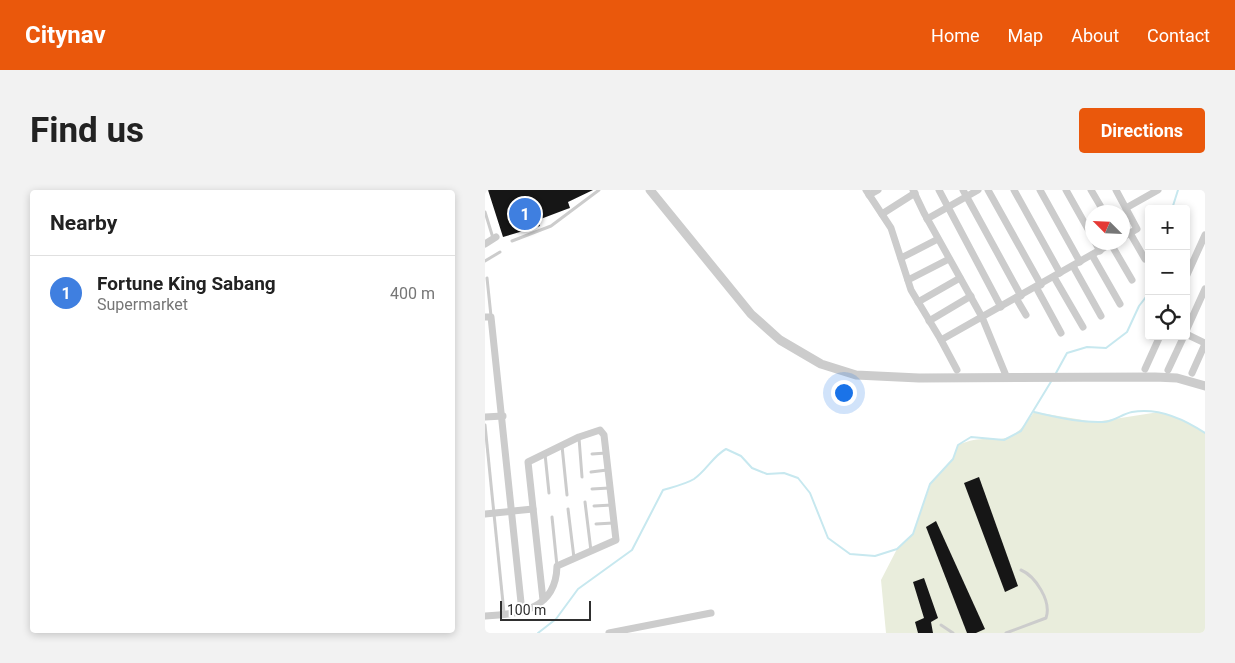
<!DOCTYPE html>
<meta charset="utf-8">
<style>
:root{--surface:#fff;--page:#f2f2f2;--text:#222;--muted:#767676;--line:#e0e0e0;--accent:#ea580c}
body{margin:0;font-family:Roboto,sans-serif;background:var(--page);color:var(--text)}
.controls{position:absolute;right:15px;top:15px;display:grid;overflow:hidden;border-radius:5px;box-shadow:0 2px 8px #0003}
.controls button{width:45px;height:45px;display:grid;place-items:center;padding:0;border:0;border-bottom:1px solid var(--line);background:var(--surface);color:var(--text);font:25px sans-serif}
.compass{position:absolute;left:600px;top:15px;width:45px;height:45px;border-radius:50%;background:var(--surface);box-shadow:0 2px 8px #0003;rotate:294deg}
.scale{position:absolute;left:15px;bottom:12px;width:91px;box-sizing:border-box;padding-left:5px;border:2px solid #2f2f2f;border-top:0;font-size:14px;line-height:18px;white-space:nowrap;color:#2f2f2f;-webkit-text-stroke:4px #fff;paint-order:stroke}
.you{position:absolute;left:358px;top:202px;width:18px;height:18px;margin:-12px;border:4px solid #fff;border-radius:50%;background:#1a73e8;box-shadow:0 0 0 8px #1a73e833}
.badge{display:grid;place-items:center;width:32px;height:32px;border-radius:50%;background:var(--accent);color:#fff;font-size:16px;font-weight:700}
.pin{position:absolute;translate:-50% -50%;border:2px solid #fff;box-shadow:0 1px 5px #0006}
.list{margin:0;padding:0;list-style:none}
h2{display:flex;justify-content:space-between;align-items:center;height:65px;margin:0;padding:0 20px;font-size:21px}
h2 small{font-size:16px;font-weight:400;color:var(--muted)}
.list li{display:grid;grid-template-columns:32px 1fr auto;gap:15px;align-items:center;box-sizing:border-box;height:75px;padding:0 20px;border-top:1px solid var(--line)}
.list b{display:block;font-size:19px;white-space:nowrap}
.list p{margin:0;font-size:16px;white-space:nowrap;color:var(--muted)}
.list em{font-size:16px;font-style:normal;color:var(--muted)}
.icon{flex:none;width:28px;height:28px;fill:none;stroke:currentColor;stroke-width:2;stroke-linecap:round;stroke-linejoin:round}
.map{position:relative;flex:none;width:720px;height:443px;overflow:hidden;border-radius:5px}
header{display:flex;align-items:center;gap:30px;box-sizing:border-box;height:70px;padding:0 25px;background:var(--accent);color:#fff}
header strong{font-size:24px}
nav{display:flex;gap:28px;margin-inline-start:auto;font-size:18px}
.intro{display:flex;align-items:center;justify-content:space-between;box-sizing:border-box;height:120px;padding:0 30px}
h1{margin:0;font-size:35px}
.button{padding:12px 22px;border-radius:5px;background:var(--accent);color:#fff;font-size:18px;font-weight:700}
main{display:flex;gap:30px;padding:0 30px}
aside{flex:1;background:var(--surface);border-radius:5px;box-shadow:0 2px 8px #0003}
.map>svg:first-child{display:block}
</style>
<header>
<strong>Citynav</strong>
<nav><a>Home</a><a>Map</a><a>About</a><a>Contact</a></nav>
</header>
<div class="intro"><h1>Find us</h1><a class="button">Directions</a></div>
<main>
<aside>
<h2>Nearby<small></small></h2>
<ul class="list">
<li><span class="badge" style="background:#3f7fe0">1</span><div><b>Fortune King Sabang</b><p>Supermarket</p></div><em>400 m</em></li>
</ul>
</aside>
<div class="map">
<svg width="720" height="443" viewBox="0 0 720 443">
<rect width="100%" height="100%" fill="#fff"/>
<!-- green -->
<path fill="#e9eddc" d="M549,222L610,232L674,222L700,231L720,243V443H401L396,390L412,359L428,344L446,293L468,269L473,255C511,238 519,267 549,222Z"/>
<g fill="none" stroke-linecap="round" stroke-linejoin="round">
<!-- stream -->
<g stroke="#c7e8ef" stroke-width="2">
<path d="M687,19L693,0"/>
<path d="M571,183L582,163L602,157L621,158L642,142L654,116L664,103"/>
<path d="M549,222C572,227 595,233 618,232C628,232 637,224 647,222C674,217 699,229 720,243"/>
<path d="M53,443L71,429L93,399L147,360L178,300C188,297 201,294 209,289C222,280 228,266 241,259L256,266L267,278L282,284L299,283L313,288L325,303L343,348L365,364L390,366L412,359L428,344L445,294L468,269L473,255L486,247L519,250L536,241L567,190"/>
</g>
</g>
<!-- building -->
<g fill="#161616">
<path d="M3,0H108L83,12L85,18L82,19L53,30L55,36L18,47Z"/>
<path d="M494,287L533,396L520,402L479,293Z"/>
<path d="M451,331L500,439L491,443H482L441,337Z"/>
<path d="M439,388L453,428L446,432L448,443H433L430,432L439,428L428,392Z"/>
</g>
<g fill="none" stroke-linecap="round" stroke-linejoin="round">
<!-- service -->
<g stroke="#ccc" stroke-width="3">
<path d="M0,22L8,48"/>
<path d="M27,51L66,36L114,0"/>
<path d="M0,71L15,62"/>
<path d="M2,88L6,126"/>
<path d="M0,235L19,423"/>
<path d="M94,248L97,287"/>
<path d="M77,256L82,305"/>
<path d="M60,264L64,303"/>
<path d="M107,264L121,263"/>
<path d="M106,282L122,280"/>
<path d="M107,299L124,298"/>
<path d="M100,312L106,361"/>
<path d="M109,316L127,315"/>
<path d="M83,319L89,368"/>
<path d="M67,327L72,376"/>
<path d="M111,334L128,333"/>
<path d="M456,435L468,443"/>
<path d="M521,443L561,428C567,411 550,386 536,380"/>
</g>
<!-- minor -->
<g stroke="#ccc" stroke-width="7">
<path d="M381,0L406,38L426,100L456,150L629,52"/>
<path d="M428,0L439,23L497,127L522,188"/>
<path d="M454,0L516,117"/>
<path d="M478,0L536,106"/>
<path d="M503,0L556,95"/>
<path d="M529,0L575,83"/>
<path d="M555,0L595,72"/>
<path d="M581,0L608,48"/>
<path d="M606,0L619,22"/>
<path d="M631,0L652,39L638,47"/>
<path d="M384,5L393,0"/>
<path d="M641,18L673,0"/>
<path d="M397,24L430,3"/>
<path d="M442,29L493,0"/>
<path d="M645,43L660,69"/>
<path d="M610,52L615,61"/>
<path d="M0,54L11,47"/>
<path d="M626,54L647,90"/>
<path d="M607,65L635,114"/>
<path d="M416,68L453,49"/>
<path d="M588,76L616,126"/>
<path d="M569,87L598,137"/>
<path d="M701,87L720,45"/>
<path d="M423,90L464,69"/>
<path d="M551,97L576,143"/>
<path d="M531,108L541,125"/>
<path d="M433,112L475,88"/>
<path d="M0,127H6L37,422"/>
<path d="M444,131L486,106"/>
<path d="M701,141L720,99"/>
<path d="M701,144L720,153"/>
<path d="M456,150L472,180"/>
<path d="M660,179L675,146"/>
<path d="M683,180L699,146"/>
<path d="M707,183L720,154"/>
<path d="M0,227L18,226"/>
<path d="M0,324L48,319"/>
<path d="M0,426C35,424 71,420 72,376L131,350L119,245L115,240L94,247L43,272L58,410"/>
<path d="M124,443L226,423"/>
</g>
<!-- tertiary -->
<path stroke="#ccc" stroke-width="9" d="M165,0L266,124L295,150L336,174L371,185L434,188L670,187L692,188L720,196"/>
</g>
</svg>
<div class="controls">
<button>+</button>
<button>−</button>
<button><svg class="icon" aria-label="locate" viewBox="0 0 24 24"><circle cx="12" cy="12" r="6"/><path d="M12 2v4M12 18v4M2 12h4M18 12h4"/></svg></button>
</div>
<svg class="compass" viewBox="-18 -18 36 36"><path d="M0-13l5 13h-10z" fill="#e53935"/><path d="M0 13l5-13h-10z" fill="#767676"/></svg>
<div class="scale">100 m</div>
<div class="you"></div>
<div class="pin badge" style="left:40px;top:24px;background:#3f7fe0">1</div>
</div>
</main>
